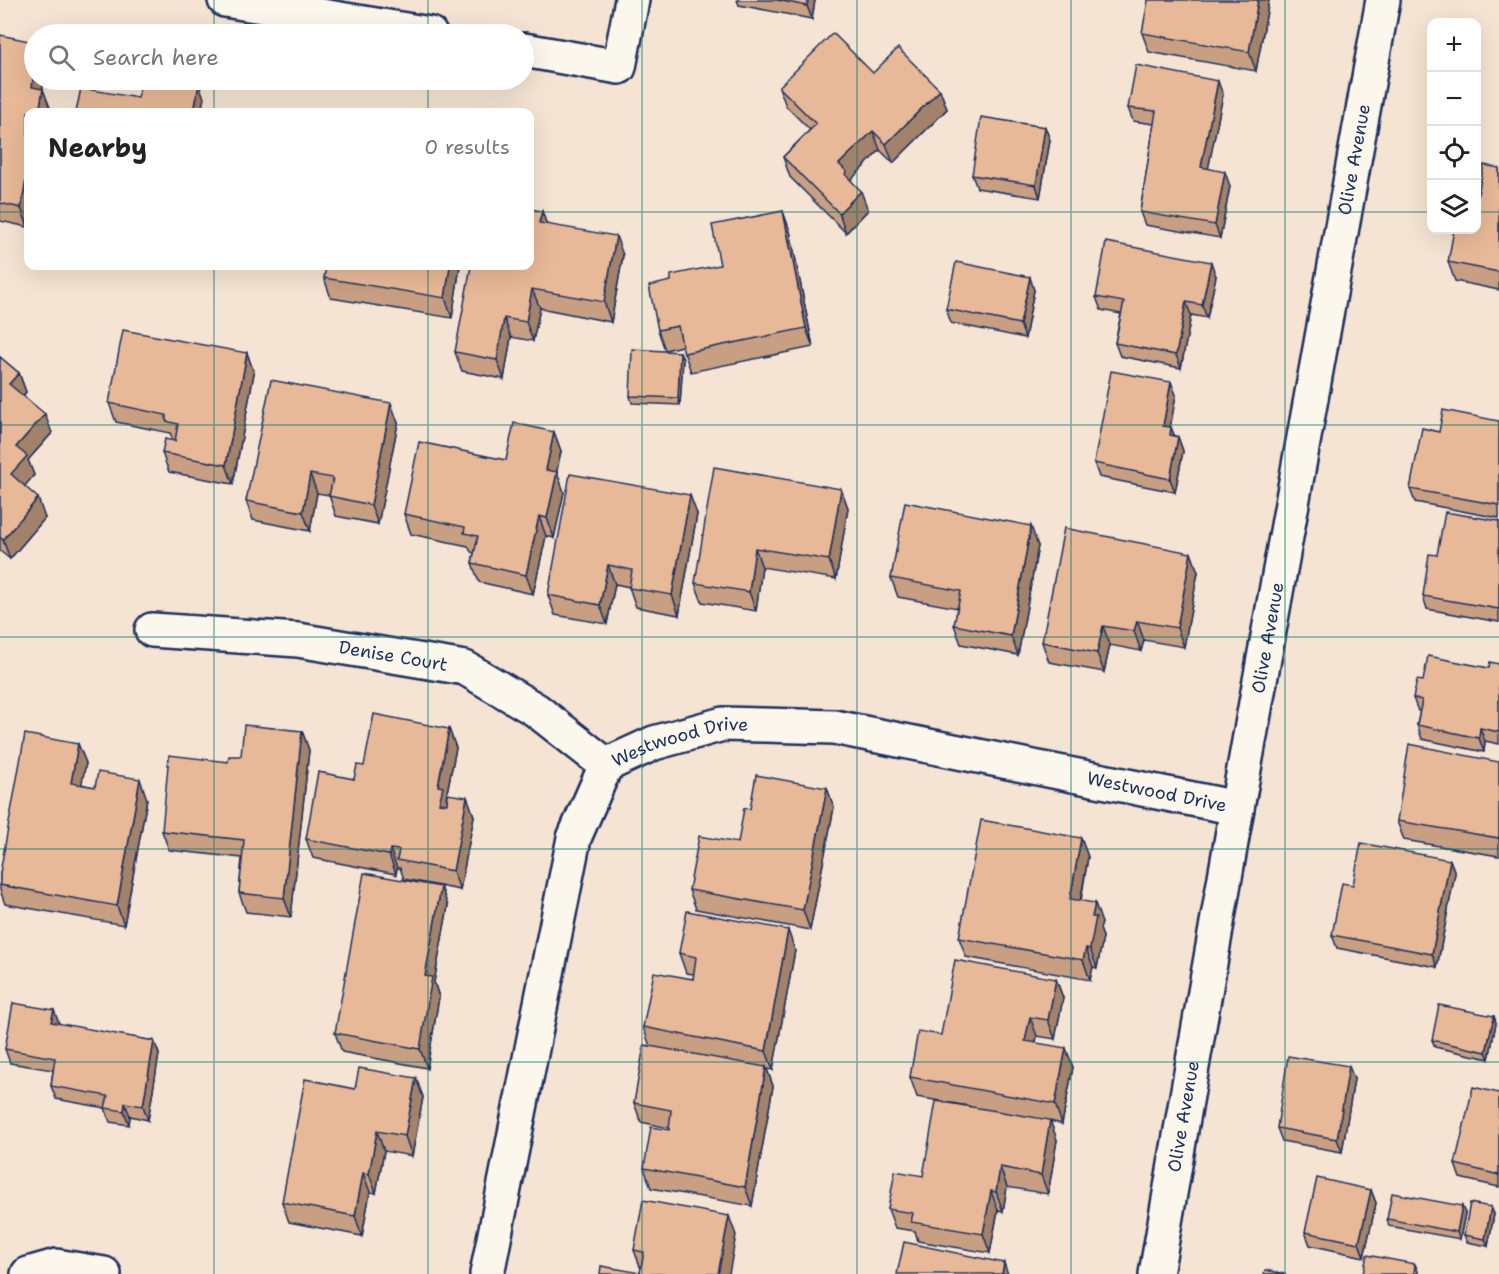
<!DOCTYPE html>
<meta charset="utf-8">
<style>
:root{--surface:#fff;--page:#f2f2f2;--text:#222;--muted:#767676;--line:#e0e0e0}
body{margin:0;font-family:"Shantell Sans",sans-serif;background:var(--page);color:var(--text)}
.controls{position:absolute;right:18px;top:18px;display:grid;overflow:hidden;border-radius:12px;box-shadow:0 6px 24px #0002}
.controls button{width:54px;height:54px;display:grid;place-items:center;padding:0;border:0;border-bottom:2px solid var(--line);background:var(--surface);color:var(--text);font:30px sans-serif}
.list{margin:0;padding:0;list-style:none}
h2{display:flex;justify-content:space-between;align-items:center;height:78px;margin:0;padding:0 24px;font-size:26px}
h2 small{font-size:20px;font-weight:400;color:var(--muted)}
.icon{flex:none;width:33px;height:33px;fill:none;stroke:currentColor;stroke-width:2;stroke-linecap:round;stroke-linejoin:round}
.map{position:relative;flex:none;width:1499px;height:1274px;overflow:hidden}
.search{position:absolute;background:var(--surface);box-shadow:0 6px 24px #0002;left:24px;top:24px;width:510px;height:66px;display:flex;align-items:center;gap:15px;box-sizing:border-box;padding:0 21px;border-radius:33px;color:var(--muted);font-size:22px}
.panel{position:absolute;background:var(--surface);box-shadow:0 6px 24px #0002;left:24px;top:108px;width:510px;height:162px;border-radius:12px}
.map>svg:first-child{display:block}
</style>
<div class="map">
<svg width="1499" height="1274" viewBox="0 0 1499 1274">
<rect width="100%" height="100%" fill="#f5e4d3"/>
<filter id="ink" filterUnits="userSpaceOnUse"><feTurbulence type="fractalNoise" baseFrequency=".0167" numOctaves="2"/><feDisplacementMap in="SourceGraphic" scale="12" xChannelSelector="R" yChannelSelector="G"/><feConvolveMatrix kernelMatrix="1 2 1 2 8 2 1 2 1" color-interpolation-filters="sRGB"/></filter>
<g filter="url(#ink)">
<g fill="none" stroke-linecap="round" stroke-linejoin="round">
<defs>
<g id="street">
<path d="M225,0L430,34"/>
<path d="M524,50L619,67L632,0"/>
<path id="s1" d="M152,630L298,640L465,668L536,710L606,765"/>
<path d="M28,1274L56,1266L104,1274"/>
<path id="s2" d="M487,1274L574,838L606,765L654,743L723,724L834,727L1237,808"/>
</g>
<g id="secondary">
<path id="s3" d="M1156,1274L1237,808L1383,0"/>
</g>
</defs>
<!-- street casing -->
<use href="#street" stroke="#1b2f5e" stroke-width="38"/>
<!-- secondary casing -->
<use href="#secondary" stroke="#1b2f5e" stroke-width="38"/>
<!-- street -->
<use href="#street" stroke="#fbf7ec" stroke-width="33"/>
<!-- secondary -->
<use href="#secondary" stroke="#fbf7ec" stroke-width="33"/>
</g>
<!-- wall -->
<g fill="#c89f83" stroke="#1b2f5e" stroke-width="1.5">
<path d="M737,0H815L812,19L739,5Z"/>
<path d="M1269,0L1256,71L1149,52L1142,33Z"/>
<path d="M0,35L34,80H44L42,89L50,108L28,227L0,221Z"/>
<path d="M873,73L940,90L947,109L893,163L880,150L850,180L868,210L846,233L790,177L783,157L810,130L786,106L779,87Z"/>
<path d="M1223,95L1208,168L1230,186L1220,238L1145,225L1140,212L1154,124L1133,121L1128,108Z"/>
<path d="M1045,127L1050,140L1040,198L977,188L972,175Z"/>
<path d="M1499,168V290L1455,281L1448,262L1476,230Z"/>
<path d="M542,211L546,224L623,255L611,322L540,308L533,341L511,337L504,379L462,371L455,352Z"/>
<path d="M790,231L813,347L691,372L682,346L665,350L658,330L671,281L720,265Z"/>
<path d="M460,266L452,318L331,298L324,278Z"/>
<path d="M1216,276L1207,318L1191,315L1181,368L1120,356L1115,343L1121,314L1101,310L1096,297Z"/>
<path d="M1034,290L1025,338L951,323L946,309Z"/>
<path d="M680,352L683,359L680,405L632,403L630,396Z"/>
<path d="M247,353L254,373L233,484L169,472L162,453L173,440L170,433L116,422L109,403Z"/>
<path d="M0,357L19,373L26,392L23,396L52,433L28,460L34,475L24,486L45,518L10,559L0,551Z"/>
<path d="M1171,382L1176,395L1170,427L1175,436L1178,437L1183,451L1175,492L1099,477L1094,463Z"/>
<path d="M1499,421V518L1415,502L1410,489L1439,432Z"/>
<path d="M398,423L378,524L336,516L329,495L317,493L310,531L253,520L246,501Z"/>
<path d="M554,432L561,451L556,472L564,492L554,538L546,536L533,594L479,582L472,563L474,553L471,552L468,546L411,534L404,514L506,460Z"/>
<path d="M841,489L848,508L836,579L762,567L756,611L702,602L695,583Z"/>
<path d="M697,514L679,615L636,607L629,587L615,584L607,624L555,615L548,595Z"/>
<path d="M1499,521V622L1427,609L1423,596L1437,555Z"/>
<path d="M1038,546L1018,655L961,644L954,625L958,608L898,597L891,578Z"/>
<path d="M1191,553L1198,572L1184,647L1144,640L1141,651L1110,645L1104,672L1049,662L1042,642Z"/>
<path d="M1499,664V744L1485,741L1484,752L1422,739L1417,725L1420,712L1418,711L1413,698L1423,681L1489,668Z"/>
<path d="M449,729L456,748L446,797L447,800L467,797L474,816L460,890L404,879L400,868H397L396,874L313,858L306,839L354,779Z"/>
<path d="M302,731L309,750L291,917L246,912L239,893L242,858L169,850L162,831L228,762Z"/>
<path d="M78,744L86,763L81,784L147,799L124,925L5,904L0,890V873Z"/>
<path d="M1499,762V856L1404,840L1397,821Z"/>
<path d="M827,788L834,807L810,930L696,909L689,890L738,843L750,809Z"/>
<path d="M1081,838L1088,857L1081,901L1102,923L1100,929L1103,937L1097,968L1093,967L1090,980L966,957L959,938Z"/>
<path d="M1450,860L1455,873L1437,967L1337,948L1332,935L1353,885Z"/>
<path d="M441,887L448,906L434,982L439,997L427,1068L342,1052L335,1033Z"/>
<path d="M795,950L773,1070L767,1069L773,1086L752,1206L651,1188L644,1168L669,1130V1128L641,1122L634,1103L650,1046L643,1027L693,979L694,974L686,973L679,953Z"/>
<path d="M1056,979L1063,998L1055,1039L1037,1036L1036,1043L1073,1067L1062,1124L1050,1121L1057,1140L1048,1194L1007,1187L1003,1211L998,1210L990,1253L918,1241L915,1231L895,1228L888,1209L923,1176L969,1106L917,1097L910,1077L941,1035Z"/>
<path d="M1494,1016L1496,1023L1489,1059L1435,1047L1432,1040Z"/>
<path d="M58,1024L154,1041L159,1054L148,1120L130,1116L129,1125L110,1122L105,1108L56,1099L51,1086L53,1070L10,1063L5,1049Z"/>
<path d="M416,1078L423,1097L412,1156L384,1151L376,1193L370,1192L362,1236L289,1222L282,1202L355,1089Z"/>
<path d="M1354,1079L1342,1152L1282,1141L1277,1128Z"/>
<path d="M1499,1093V1187L1460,1178L1455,1164Z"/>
<path d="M1371,1190L1376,1203L1364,1257L1310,1245L1305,1232Z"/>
<path d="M1491,1207L1494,1214L1488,1246L1467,1242L1464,1235Z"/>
<path d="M1465,1213L1460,1239L1389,1226L1387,1219Z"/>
<path d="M736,1235L640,1273L641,1269L634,1250Z"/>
</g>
<!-- shaded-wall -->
<g fill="#a2826a" stroke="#1b2f5e" stroke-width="1.5">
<path d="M808,0H815L812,19L807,6Z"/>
<path d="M1258,0H1269L1256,71L1249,52Z"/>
<path d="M34,72V80H44L39,106L32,87Z"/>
<path d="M1218,81L1223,95L1206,180L1201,167Z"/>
<path d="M199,84L204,98L201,112H194Z"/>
<path d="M43,89L50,108V112H39Z"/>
<path d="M940,90L947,109L893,163L886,144Z"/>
<path d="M1045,127L1050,140L1040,198L1036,185Z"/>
<path d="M873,131L880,150L848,183L839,164Z"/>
<path d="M28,169V227L21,208Z"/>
<path d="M1225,172L1230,186L1220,238L1215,225Z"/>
<path d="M861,191L868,210L846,233L839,213Z"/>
<path d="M542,211L549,231L539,223Z"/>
<path d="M783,211L790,231L813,347L806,328Z"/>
<path d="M616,236L623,255L611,322L604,302Z"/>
<path d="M1211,262L1216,276L1207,318L1202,305Z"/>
<path d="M450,266H460L452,318L445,298Z"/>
<path d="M1030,277L1034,290L1025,338L1020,324Z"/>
<path d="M532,289L540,308L533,341L526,322Z"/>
<path d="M1186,302L1191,315L1181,368L1176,355Z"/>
<path d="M504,318L511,337L504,379L497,360Z"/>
<path d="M680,352L683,359L680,405L678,398Z"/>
<path d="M247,353L254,373L233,484L226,465Z"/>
<path d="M19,373L26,392L16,404L9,384Z"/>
<path d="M1171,382L1176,395L1168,439L1163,426Z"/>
<path d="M391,403L398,423L378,524L371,505Z"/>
<path d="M45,414L52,433L28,460L34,475L18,494L11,474L16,447Z"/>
<path d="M1171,427L1176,440L1170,435Z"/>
<path d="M554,432L561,451L553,490L546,470Z"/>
<path d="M1178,437L1183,451L1175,492L1170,479Z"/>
<path d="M557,472L564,492L554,538L547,518Z"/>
<path d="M310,474L317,493L310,531L303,512Z"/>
<path d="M841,489L848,508L836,579L829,560Z"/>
<path d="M690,495L697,514L679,615L672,595Z"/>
<path d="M38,498L45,518L10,559L3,540Z"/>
<path d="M539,516L546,536L533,594L526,575Z"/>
<path d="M1031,526L1038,546L1018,655L1011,636Z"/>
<path d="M755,548L762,567L756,611L749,592Z"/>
<path d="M1191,553L1198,572L1184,647L1177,628Z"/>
<path d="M608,565L615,584L607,624L600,605Z"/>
<path d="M1137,621L1144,640L1141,651L1134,631Z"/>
<path d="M1103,626L1110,645L1104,672L1097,653Z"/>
<path d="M1480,728L1485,741L1484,752L1479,738Z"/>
<path d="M449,729L456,748L446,797L450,806L439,803L438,786Z"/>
<path d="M302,731L309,750L291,917L284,898Z"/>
<path d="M78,744L86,763L78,802L71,783Z"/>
<path d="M140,779L147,799L124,925L117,906Z"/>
<path d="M827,788L834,807L810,930L803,910Z"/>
<path d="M467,797L474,816L460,890L453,871Z"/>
<path d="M1081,838L1088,857L1077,919L1070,899Z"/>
<path d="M390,849L397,868L396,874L389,855Z"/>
<path d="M1450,860L1455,873L1437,967L1432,954Z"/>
<path d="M441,887L448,906L434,982L439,997L427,1068L420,1049L425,976Z"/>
<path d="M1095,903L1102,923L1100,929L1103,937L1097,968L1090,949L1092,917Z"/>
<path d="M788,930L795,950L773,1070L766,1051Z"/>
<path d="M1086,948L1093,967L1090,980L1083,960Z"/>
<path d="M1056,979L1063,998L1055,1039L1048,1020Z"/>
<path d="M54,1010L59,1023L56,1036L51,1022Z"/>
<path d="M1494,1016L1496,1023L1489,1059L1486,1052Z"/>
<path d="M1030,1017L1037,1036L1032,1060L1025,1041Z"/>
<path d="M154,1041L159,1054L148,1120L143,1106Z"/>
<path d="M1066,1048L1073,1067L1062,1124L1055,1104Z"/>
<path d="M1349,1066L1354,1079L1342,1152L1337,1139Z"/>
<path d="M766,1067L773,1086L752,1206L745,1187Z"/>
<path d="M416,1078L423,1097L412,1156L405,1136Z"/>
<path d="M125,1103L130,1116L129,1125L124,1111Z"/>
<path d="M1050,1120L1057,1140L1048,1194L1041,1175Z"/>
<path d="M377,1131L384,1151L376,1193L369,1174Z"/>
<path d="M1000,1167L1007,1187L1003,1211L996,1192Z"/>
<path d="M363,1173L370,1192L362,1236L355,1216Z"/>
<path d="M1371,1190L1376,1203L1364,1257L1359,1243Z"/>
<path d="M991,1191L998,1210L990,1253L983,1234Z"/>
<path d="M1462,1206L1465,1213L1460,1239L1457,1232Z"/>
<path d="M1491,1207L1494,1214L1488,1246L1485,1239Z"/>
<path d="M729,1216L736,1235L729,1274H718Z"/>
<path d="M1004,1263L1008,1274H1002Z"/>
<path d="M1415,1264L1418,1271V1274H1414Z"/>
</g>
<!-- building -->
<g fill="#e8b998" stroke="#1b2f5e" stroke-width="1.5">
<path d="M778,0H808L807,6Z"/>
<path d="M1148,0H1258L1249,52L1142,33Z"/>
<path d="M833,33L873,73L898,48L940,90L886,144L873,131L839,164L847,172L845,174L861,191L839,213L783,157L816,124L779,87Z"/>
<path d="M0,35L34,42V72L32,87L43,89L39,112H28V169L21,208L0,203Z"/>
<path d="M1136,65L1218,81L1201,167L1225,172L1215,225L1140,212L1156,111L1128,108Z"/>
<path d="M141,80H172L199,84L194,112H76L81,88L138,98Z"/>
<path d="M981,117L1045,127L1036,185L972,175Z"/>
<path d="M1484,165L1499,168V272L1448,262L1454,230H1476V204Z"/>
<path d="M530,209L542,211L539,223L616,236L604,302L532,289L526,322L504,318L497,360L455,352L471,266H530Z"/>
<path d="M783,211L806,328L684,353L678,326L658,330L649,286L671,281V275L720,265L712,225Z"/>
<path d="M1106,242L1211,262L1202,305L1186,302L1176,355L1115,343L1124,302L1096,297Z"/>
<path d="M956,262L1030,277L1020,324L946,309Z"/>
<path d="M326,266H450L445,298L324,278Z"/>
<path d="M123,330L247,353L226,465L162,453L165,439L175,441L178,424L166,421V415L109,403Z"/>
<path d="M632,349L680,352L678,398L630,396Z"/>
<path d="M0,357L19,373L9,384L45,414L16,447L27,456L11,474L38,498L3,540L0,537Z"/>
<path d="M1111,371L1171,382L1163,426L1171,427L1170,435L1178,437L1170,479L1094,463Z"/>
<path d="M271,380L391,403L371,505L329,496L333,478L310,474L303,512L246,501Z"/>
<path d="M1443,410L1499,421V505L1410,489L1422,428L1439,432Z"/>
<path d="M514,423L554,432L546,470L557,472L547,518L539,516L526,575L472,563L478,536L464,533L465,527L404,514L419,442L506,460Z"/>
<path d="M714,467L841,489L829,560L755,548L749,592L695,583Z"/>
<path d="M570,474L690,495L672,595L629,588L632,570L608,565L600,605L548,595Z"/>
<path d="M905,502L1031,526L1011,636L954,625L961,591L891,578Z"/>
<path d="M1445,512L1499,521V609L1423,596L1429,554L1437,555Z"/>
<path d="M1064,528L1191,553L1177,628L1137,621L1134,631L1103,626L1097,653L1042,642Z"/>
<path d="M1428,656L1489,668L1490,662L1499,664V732L1480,728L1479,738L1417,725L1422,700L1413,698L1417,680L1423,681Z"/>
<path d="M374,714L449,729L438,786L443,787L439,803L447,804L448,794L467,797L453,871L397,860L399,850L390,849L389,855L306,839L318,772L354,779L357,765L364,766Z"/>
<path d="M244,725L302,731L284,898L239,893L244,840L162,831L169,755L228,762L229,756H241Z"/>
<path d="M25,734L78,744L71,783L95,787L98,772L140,779L117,906L0,885V873Z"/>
<path d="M1409,744L1499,762V838L1397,821Z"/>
<path d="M756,775L827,788L803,910L689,890L699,836L738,843L744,808L750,809Z"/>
<path d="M981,820L1081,838L1070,899L1095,903L1092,917H1096L1090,949L1086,948L1083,960L959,938Z"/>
<path d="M1361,843L1450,860L1432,954L1332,935L1342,883L1353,885Z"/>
<path d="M364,873L441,887L425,976L432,977L420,1049L335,1033Z"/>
<path d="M687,911L788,930L766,1051L643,1027L654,972L693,979L696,957L679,953Z"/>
<path d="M955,960L1056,979L1048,1020L1030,1017L1025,1041L1066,1048L1055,1104L910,1077L918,1031L941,1035Z"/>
<path d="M13,1003L54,1010L51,1022L154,1041L143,1106L125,1103L124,1111L105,1108L108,1096L51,1086L55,1058L5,1049Z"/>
<path d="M1439,1005L1494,1016L1486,1052L1432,1040Z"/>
<path d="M644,1045L766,1067L745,1187L644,1168L651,1127L669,1130L671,1110L634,1103Z"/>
<path d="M1288,1056L1349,1066L1337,1139L1277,1128Z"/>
<path d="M359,1068L416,1078L405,1136L377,1131L369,1174L363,1173L355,1216L282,1202L305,1079L355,1089Z"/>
<path d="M1473,1087L1499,1093V1175L1455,1164Z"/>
<path d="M936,1101L1050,1120L1041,1175L1000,1167L996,1192L991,1191L983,1234L911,1222L913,1213L888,1209L895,1171L923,1176Z"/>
<path d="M1317,1178L1371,1190L1359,1243L1305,1232Z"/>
<path d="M1392,1193L1462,1206L1457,1232L1387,1219Z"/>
<path d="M643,1200L729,1216L718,1274H600L601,1266L640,1273L644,1252L634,1250Z"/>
<path d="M1470,1203L1491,1207L1485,1239L1464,1235Z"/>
<path d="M904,1242L1004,1263L1002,1274H897Z"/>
<path d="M1367,1255L1415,1264L1414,1274H1418H1363Z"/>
<path d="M1265,1270L1286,1274H1264Z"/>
</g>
</g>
<!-- grid -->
<path fill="none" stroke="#0f766e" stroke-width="1.5" stroke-opacity="0.55" d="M214,0V34M428,0V34M642,0V1274M857,0V1274M1071,0V1274M1285,0V1274M214,80V112M428,80V112M0,212H28M530,212H1432M1476,212H1499M214,266V1274M428,266V1274M0,425H1499M0,637H1499M0,849H1499M0,1062H1499"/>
<g text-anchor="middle" stroke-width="6" stroke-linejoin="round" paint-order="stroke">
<!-- street labels -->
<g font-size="18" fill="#1b2f5e" stroke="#fbf7ec">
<text dy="6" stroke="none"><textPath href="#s3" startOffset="1132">Olive Avenue</textPath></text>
<text dy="6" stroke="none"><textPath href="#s3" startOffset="646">Olive Avenue</textPath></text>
<text dy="6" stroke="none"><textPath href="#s1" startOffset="243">Denise Court</textPath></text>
<text dy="6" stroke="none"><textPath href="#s2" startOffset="603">Westwood Drive</textPath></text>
<text dy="6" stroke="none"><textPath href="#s2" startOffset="1089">Westwood Drive</textPath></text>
<text dy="6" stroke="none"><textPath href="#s3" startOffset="160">Olive Avenue</textPath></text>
</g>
</g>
</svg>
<div class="controls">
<button>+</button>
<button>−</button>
<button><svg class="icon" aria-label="locate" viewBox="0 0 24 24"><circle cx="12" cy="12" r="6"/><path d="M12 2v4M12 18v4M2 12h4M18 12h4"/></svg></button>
<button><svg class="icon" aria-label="layers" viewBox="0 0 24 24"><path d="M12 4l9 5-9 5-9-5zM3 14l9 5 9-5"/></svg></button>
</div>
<div class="search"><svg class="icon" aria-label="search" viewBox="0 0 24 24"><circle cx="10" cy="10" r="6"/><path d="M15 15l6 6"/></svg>Search here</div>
<section class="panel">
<h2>Nearby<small>0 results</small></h2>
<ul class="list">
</ul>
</section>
</div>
